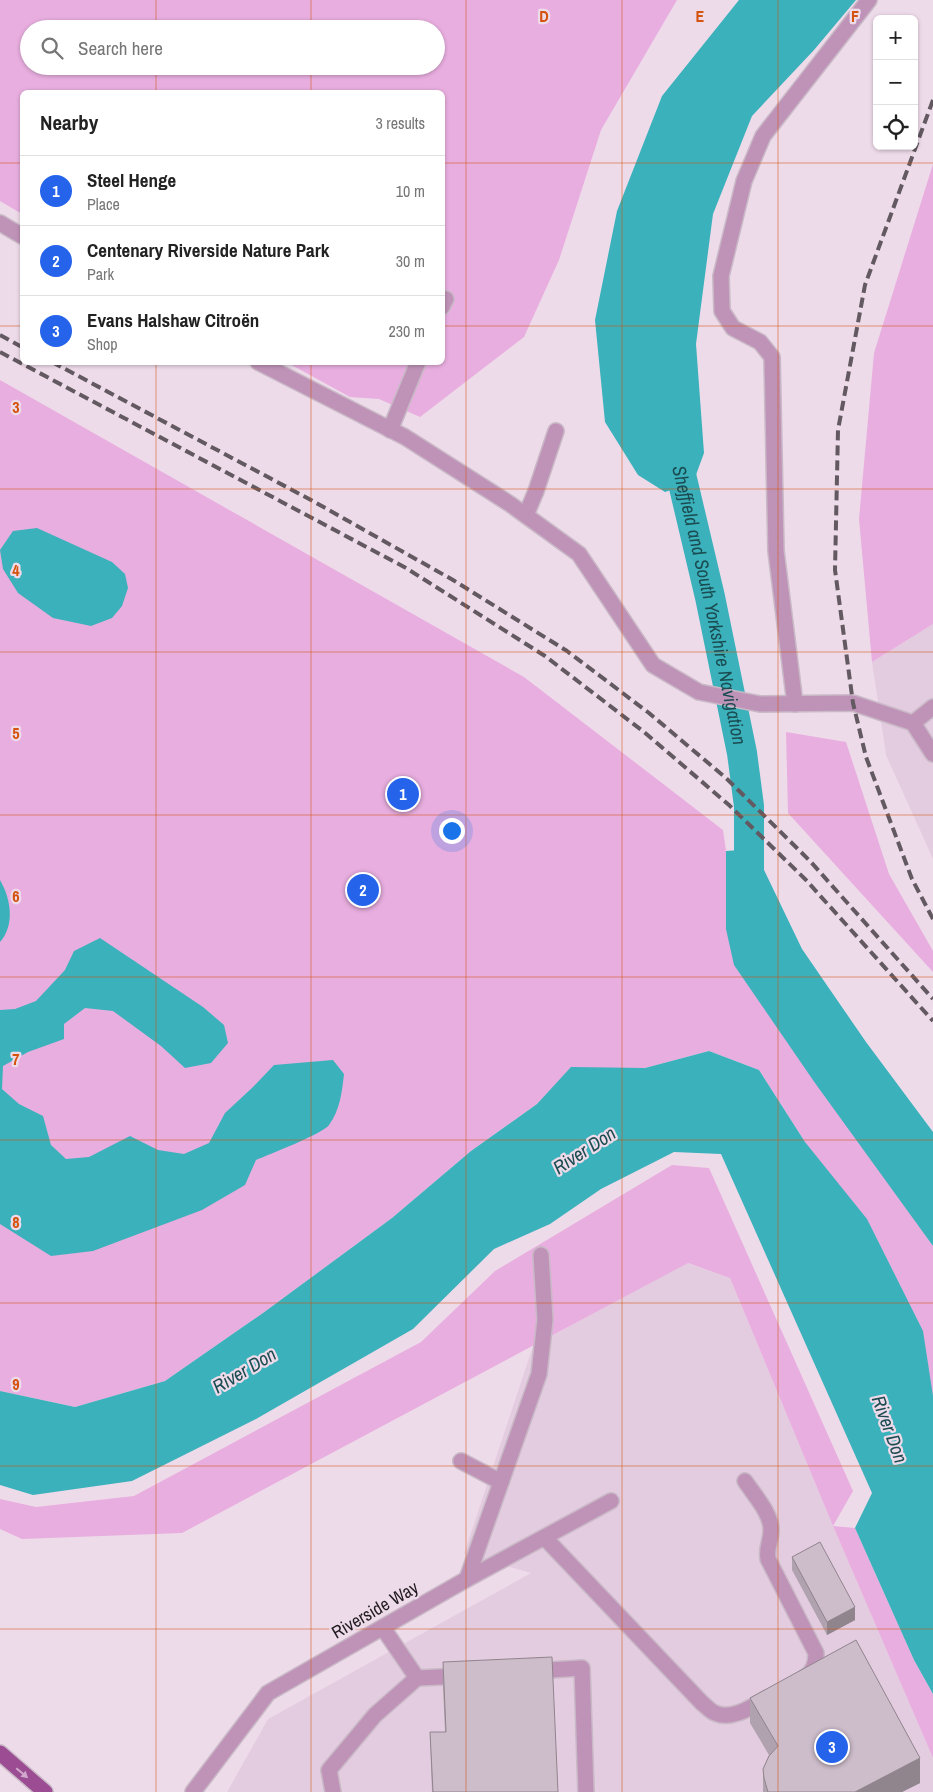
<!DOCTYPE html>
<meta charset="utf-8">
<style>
:root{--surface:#fff;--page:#f2f2f2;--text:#222;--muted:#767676;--line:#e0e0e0;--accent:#2563eb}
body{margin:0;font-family:"Archivo Narrow",sans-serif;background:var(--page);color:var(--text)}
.controls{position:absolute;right:15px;top:15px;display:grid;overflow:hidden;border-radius:8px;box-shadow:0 1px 4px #0004}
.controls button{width:45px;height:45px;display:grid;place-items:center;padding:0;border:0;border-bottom:1px solid var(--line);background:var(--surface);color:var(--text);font:25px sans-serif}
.you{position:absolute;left:451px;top:830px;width:18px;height:18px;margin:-12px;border:4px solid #fff;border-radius:50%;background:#1a73e8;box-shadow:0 0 0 8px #1a73e833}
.badge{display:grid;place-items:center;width:32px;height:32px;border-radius:50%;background:var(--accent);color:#fff;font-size:16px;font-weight:700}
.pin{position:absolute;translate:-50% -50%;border:2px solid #fff;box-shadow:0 1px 5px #0006}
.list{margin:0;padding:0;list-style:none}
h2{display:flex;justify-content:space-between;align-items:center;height:65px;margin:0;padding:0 20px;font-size:21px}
h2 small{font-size:16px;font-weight:400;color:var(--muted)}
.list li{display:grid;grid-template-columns:32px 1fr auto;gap:15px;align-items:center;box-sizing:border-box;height:70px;padding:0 20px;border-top:1px solid var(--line)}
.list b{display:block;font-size:19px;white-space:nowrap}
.list p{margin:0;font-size:16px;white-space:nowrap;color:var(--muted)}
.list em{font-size:16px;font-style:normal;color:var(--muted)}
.icon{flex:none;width:28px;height:28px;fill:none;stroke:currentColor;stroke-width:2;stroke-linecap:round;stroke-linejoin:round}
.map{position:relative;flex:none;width:933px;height:1792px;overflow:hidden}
.search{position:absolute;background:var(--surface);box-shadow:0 1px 4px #0004;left:20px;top:20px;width:425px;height:55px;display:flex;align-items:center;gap:12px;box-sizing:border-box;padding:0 18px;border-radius:28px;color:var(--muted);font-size:19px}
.panel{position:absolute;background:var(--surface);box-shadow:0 1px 4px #0004;left:20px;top:90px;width:425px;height:275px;border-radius:8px}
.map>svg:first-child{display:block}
</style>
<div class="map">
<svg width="933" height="1792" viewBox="0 0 933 1792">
<rect width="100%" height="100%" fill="#eedbea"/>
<!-- built -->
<g fill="#e4cce0">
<path d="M933,624V859L886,755L872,662Z"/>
<path d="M687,1263L730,1278L833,1526L933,1758V1792H227L268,1719L531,1573L464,1554L533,1346Z"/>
</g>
<!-- green -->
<g fill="#e8aedf" fill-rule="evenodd">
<path d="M0,0H677L601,130L559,260L524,337L420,417L379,399L350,397L288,363L442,362V92H22V214L0,201ZM29,29H436V66H29Z"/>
<path d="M933,164V624L872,662L859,519L874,353Z"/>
<path d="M0,380L524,677L723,830L726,851L909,1212L933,1246V1396L805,1142L759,1070L709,1051L645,1068H571L537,1104L471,1151L392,1218L263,1313L165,1381L75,1407L0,1391Z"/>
<path d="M786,732L846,742L889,874L933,951V972L788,813Z"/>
<path d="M672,1165L709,1168L853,1491L833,1526L855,1528L914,1660L933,1694V1758L833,1526L730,1278L688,1263L182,1533L22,1539L0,1529V1499L36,1507L134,1496L421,1342L495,1271Z"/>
</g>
<!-- water -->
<g fill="#3bb1bb">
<path d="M739,0H856L814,50L752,116L713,214L696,344L704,453L693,483L665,492L638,475L605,422L595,320L617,211L662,96Z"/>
<path d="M37,528L112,562L125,574L128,588L122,606L112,618L91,626L53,618L18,593L3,569L0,550L13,531Z"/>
<path d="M754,849L802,949L866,1042L933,1132V1246L815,1083L734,965L726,929V851Z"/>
<path d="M0,880C11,899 15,925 0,942Z"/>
<path d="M100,938L203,1007L224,1025L228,1043L211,1063L185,1068L161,1046L113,1011L85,1008L64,1024V1039L28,1052L3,1066L2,1089L19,1104L43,1116L51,1145L66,1159L89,1157L130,1136L158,1150L184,1154L209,1143L225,1113L253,1087L274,1065L333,1060L344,1074C342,1092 340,1110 329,1125C324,1133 268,1155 256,1160L245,1185L202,1210L93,1251L51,1256L0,1224V1010L15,1009L36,1001L65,970L74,951Z"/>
<path d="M709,1051L759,1070L805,1142L867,1219L923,1331L933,1396V1694L914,1660L855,1528L872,1493L721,1154L674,1152L601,1189L550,1224L494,1249L413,1329L256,1419L132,1481L33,1495L0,1485V1391L75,1407L165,1381L263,1313L392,1218L471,1151L537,1104L571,1067L645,1068Z"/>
</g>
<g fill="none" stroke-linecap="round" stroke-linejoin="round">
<!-- canal -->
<path stroke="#3bb1bb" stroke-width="30" id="s1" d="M674,445L710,597L742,753L749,806V881L751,891"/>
<defs>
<g id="minor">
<path d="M0,223L22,236"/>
<path d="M442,307L446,299"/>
<path d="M258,362L405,437L510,504L579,554L653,665L699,692L760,704L853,703L913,723L933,754"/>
<path d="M390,430L418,362"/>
<path d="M526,515L536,491L556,431"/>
<path d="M795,704L776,551L772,357L760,342L733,328L722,311L721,276L744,181L763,136L869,0"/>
<path d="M913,723L933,707"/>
<path d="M461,1461L501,1482"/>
<path d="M745,1481C754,1495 772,1514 771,1531C771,1542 766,1547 768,1559L816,1653C816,1663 814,1672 805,1677"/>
<path d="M545,1538L702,1703C706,1706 710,1711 715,1713C732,1721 753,1706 767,1698"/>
<path d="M467,1579L539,1374L545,1320L541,1255"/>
<path d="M383,1628L417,1678L462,1676"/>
<path d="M533,1671L582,1668L586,1792"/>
<path d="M193,1792L268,1693L467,1579L611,1501"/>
<path d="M333,1792L329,1770L375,1715L417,1678"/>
</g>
<path id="major" d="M0,1753L45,1792"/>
</defs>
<!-- minor casing -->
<use href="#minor" stroke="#c9b8c6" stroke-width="18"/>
<!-- major casing -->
<use href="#major" stroke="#c9b8c6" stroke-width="18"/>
<!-- minor -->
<use href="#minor" stroke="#bf93b8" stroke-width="15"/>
<!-- major -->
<use href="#major" stroke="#9c4c93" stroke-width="15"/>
<!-- rail -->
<g stroke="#635961" stroke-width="4" stroke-dasharray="10 5" stroke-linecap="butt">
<path d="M933,100L865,285L838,430L835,570L853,703L866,757L912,879L933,919"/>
<path d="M0,335L22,347"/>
<path d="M0,352L406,568L545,656L644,732L729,805L806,880L933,1021"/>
<path d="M52,362L311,500L453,580L567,651L649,713L726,778L810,861L933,999"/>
</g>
</g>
<!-- wall -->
<g fill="#b0a2ae">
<path d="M792,1557L855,1620L827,1635L792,1570Z"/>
<path d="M443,1662L558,1792H432L430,1732H445L443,1687Z"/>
<path d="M750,1698L920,1783L902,1792H763V1769L769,1755L750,1723Z"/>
</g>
<!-- shaded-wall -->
<g fill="#90848d">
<path d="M855,1607V1620L827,1635V1622Z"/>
<path d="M920,1758V1783L902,1792H855Z"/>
</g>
<!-- building -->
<g fill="#cdbcca" stroke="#90848d">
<path d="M820,1542L855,1607L827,1622L792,1557Z"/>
<path d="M856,1640L920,1758L855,1792H768L764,1778L763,1769L769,1756L778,1746L750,1698Z"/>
<path d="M552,1657L558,1792H433L430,1732H446L443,1662Z"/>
</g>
<!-- one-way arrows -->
<defs><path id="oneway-solid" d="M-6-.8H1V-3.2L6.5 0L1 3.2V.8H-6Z" transform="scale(1.25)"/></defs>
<use fill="#d1a9cc" href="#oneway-solid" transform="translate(22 1773) rotate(40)"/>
<!-- grid -->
<path fill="none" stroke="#d4530e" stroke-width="1" stroke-opacity="0.55" d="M156,0V29M311,0V29M466,0V1792M622,0V1792M778,0V1792M156,66V92M311,66V92M0,163H22M442,163H933M0,326H22M442,326H933M156,362V1792M311,362V1792M0,489H933M0,652H933M0,815H933M0,977H933M0,1140H933M0,1303H933M0,1466H933M0,1629H933"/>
<g text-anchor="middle" stroke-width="4.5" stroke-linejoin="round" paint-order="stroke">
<!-- street labels -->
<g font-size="18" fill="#211b20" stroke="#eedbea">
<text transform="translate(375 1610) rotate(-30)" y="6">Riverside Way</text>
</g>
<!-- water labels -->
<g font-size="19" font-style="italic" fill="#1a4c51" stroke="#eedbea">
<text dy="7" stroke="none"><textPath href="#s1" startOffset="164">Sheffield and South Yorkshire Navigation</textPath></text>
<text transform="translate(584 1150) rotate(-33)" y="7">River Don</text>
<text transform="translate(244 1370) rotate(-31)" y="7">River Don</text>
<text transform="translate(890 1429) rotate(70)" y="7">River Don</text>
</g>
</g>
<g font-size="16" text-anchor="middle" font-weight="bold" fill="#d4530e" stroke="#eedbea" stroke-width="4.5" stroke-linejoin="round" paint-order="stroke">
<text x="544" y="22">D</text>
<text x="700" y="22">E</text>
<text x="855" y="22">F</text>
<text x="16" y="413">3</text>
<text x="16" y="576">4</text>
<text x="16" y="739">5</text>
<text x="16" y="902">6</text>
<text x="16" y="1065">7</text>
<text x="16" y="1228">8</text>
<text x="16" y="1390">9</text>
</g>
</svg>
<div class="controls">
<button>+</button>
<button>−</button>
<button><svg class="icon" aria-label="locate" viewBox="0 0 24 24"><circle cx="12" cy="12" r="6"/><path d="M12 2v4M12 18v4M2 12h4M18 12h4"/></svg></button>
</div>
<div class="you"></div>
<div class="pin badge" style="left:403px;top:794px">1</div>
<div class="pin badge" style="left:363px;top:890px">2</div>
<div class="pin badge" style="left:832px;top:1747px">3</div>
<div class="search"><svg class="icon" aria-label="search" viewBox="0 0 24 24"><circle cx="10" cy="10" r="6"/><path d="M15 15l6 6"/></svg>Search here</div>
<section class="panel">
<h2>Nearby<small>3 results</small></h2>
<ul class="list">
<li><span class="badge">1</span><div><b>Steel Henge</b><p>Place</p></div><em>10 m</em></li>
<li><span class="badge">2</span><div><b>Centenary Riverside Nature Park</b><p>Park</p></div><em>30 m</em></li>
<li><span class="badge">3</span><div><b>Evans Halshaw Citroën</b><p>Shop</p></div><em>230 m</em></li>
</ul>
</section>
</div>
